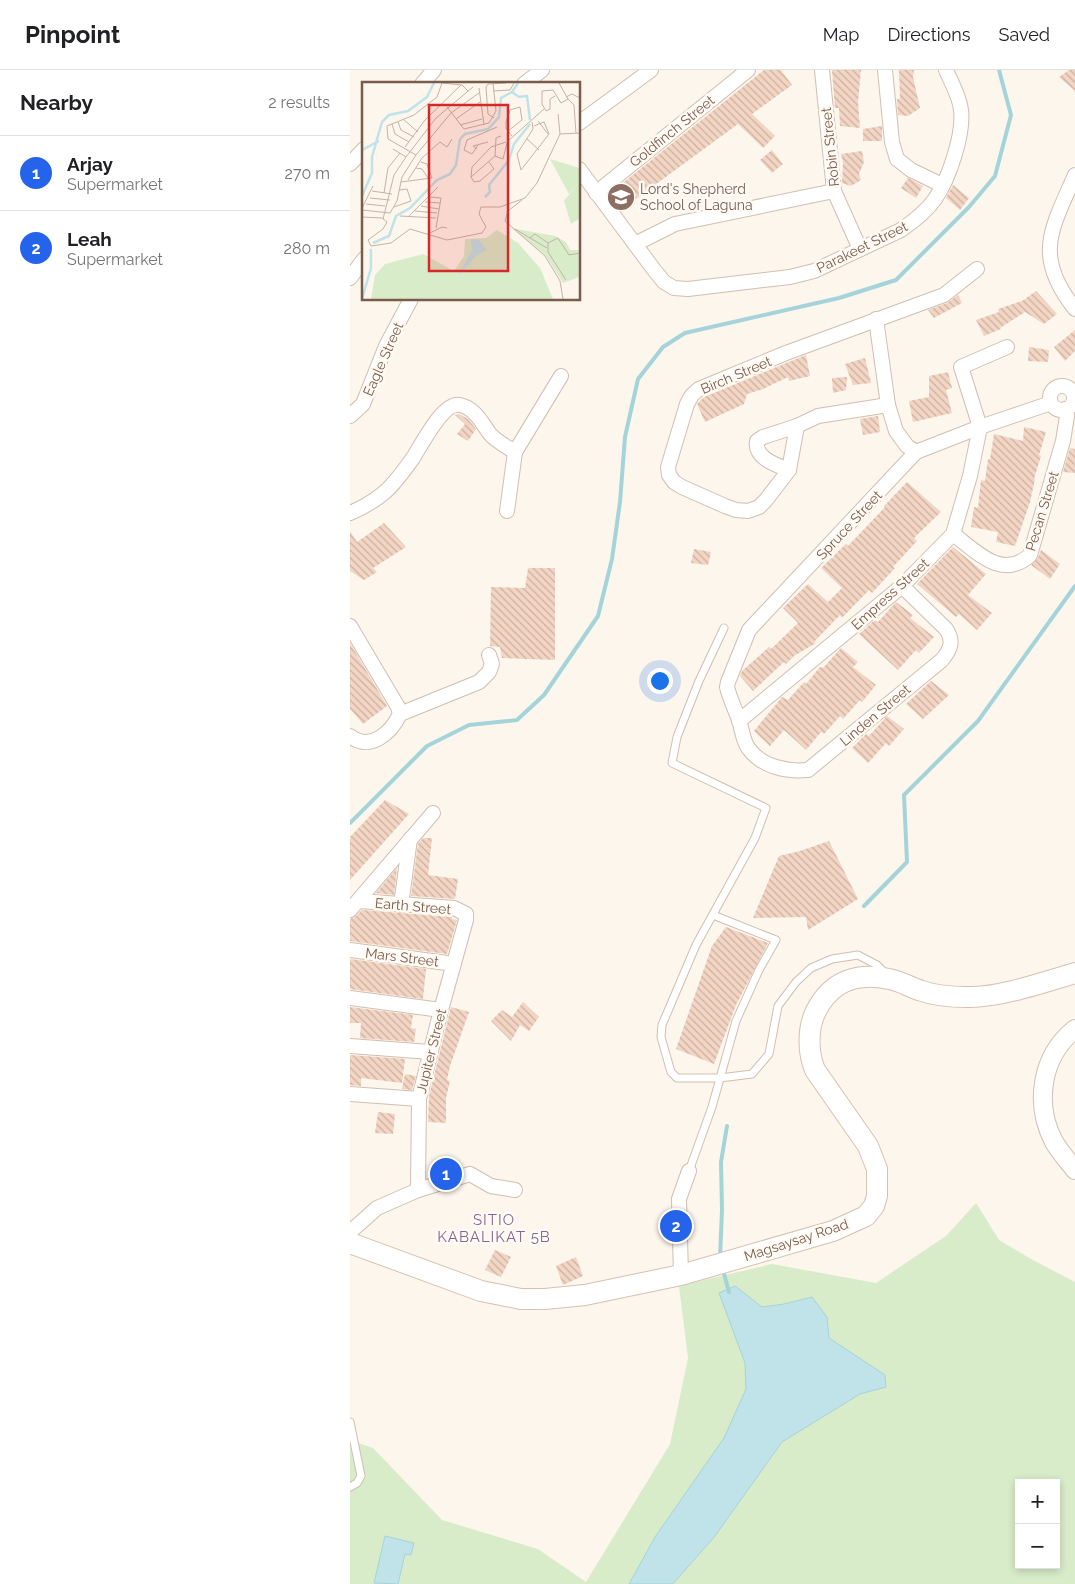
<!DOCTYPE html>
<meta charset="utf-8">
<style>
:root{--surface:#fff;--page:#f2f2f2;--text:#202124;--muted:#757577;--line:#e0e0e0;--accent:#2563eb}
body{margin:0;font-family:Raleway,sans-serif;background:var(--page);color:var(--text)}
.controls{position:absolute;right:15px;bottom:15px;display:grid;overflow:hidden;border-radius:0px;box-shadow:0 2px 8px #0003}
.controls button{width:45px;height:45px;display:grid;place-items:center;padding:0;border:0;border-bottom:1px solid var(--line);background:var(--surface);color:var(--text);font:25px sans-serif}
.you{position:absolute;left:309px;top:610px;width:18px;height:18px;margin:-12px;border:4px solid #fff;border-radius:50%;background:#1a73e8;box-shadow:0 0 0 8px #1a73e833}
.badge{display:grid;place-items:center;width:32px;height:32px;border-radius:50%;background:var(--accent);color:#fff;font-size:16px;font-weight:700}
.pin{position:absolute;translate:-50% -50%;border:2px solid #fff;box-shadow:0 1px 5px #0006}
.list{margin:0;padding:0;list-style:none}
h2{display:flex;justify-content:space-between;align-items:center;height:65px;margin:0;padding:0 20px;font-size:21px}
h2 small{font-size:16px;font-weight:400;color:var(--muted)}
.list li{display:grid;grid-template-columns:32px 1fr auto;gap:15px;align-items:center;box-sizing:border-box;height:75px;padding:0 20px;border-top:1px solid var(--line)}
.list b{display:block;font-size:19px;white-space:nowrap}
.list p{margin:0;font-size:16px;white-space:nowrap;color:var(--muted)}
.list em{font-size:16px;font-style:normal;color:var(--muted)}
.map{position:relative;flex:none;width:725px;height:1514px;overflow:hidden}
header{display:flex;align-items:center;gap:30px;box-sizing:border-box;height:70px;padding:0 25px;background:var(--surface);border-bottom:1px solid var(--line)}
header strong{font-size:24px}
nav{display:flex;gap:28px;margin-inline-start:auto;font-size:18px}
main{display:flex}
aside{flex:1;background:var(--surface)}
.map>svg:first-child{display:block}
</style>
<header>
<strong>Pinpoint</strong>
<nav><a>Map</a><a>Directions</a><a>Saved</a></nav>
</header>
<main>
<aside>
<h2>Nearby<small>2 results</small></h2>
<ul class="list">
<li><span class="badge">1</span><div><b>Arjay</b><p>Supermarket</p></div><em>270 m</em></li>
<li><span class="badge">2</span><div><b>Leah</b><p>Supermarket</p></div><em>280 m</em></li>
</ul>
</aside>
<div class="map">
<svg width="725" height="1514" viewBox="0 0 725 1514">
<defs>
<pattern id="building-back-hatch" width="6" height="6" patternUnits="userSpaceOnUse" patternTransform="scale(1.25)"><rect width="6" height="6" fill="#f3d5c3"/><path d="M-1 5l2 2M0 0l6 6M5-1l2 2" fill="none" stroke="#cab0a1"/></pattern>
</defs>
<rect width="100%" height="100%" fill="#fdf6ec"/>
<!-- green -->
<path fill="#d8ecc9" fill-rule="evenodd" d="M626,1133L649,1170L681,1189L725,1212V1514H0V1370L23,1378L92,1450L188,1479L236,1512L320,1374L338,1288L329,1216L422,1194L526,1213L596,1166ZM669,1413H706V1495H669Z"/>
<!-- water -->
<g fill="#bfe3e8" stroke="#a5d3da">
<path d="M385,1216L412,1237L434,1234L462,1227L477,1247L479,1268L535,1305L536,1317L510,1324L432,1372L365,1466L323,1514H279L305,1467L374,1368L396,1319L395,1293L369,1223Z"/>
<path d="M35,1466L64,1473L61,1485L55,1484L48,1514L24,1513Z"/>
</g>
<g fill="none" stroke-linecap="round" stroke-linejoin="round">
<!-- stream -->
<g stroke="#a5d3da" stroke-width="4">
<path d="M0,753L77,676L119,655L167,650L194,625L248,546L262,489L270,432L275,367L288,309L313,277L335,263L489,228L546,210L619,137L645,106L661,45L649,0"/>
<path d="M514,836L557,792L554,725L628,651L725,516"/>
<path d="M370,1188L372,1140L371,1092L377,1056"/>
<path d="M373,1200L379,1222"/>
</g>
</g>
<!-- building -->
<g fill="url(#building-back-hatch)">
<path d="M414,0H431L442,15L402,44L425,66L413,78L388,54L283,131L285,133L272,142L259,124Z"/>
<path d="M482,0H511L508,32L510,58L490,56L489,38H485Z"/>
<path d="M549,0H564L563,7L570,38L558,46L548,45L547,29H550Z"/>
<path d="M719,0H725V21L709,7Z"/>
<path d="M532,56V71H513V59Z"/>
<path d="M422,80L433,94L422,103L410,90Z"/>
<path d="M512,81L514,92L509,104L511,110L501,116L492,113L493,92L491,84Z"/>
<path d="M558,108L573,116L566,128L551,118Z"/>
<path d="M603,115L619,128L610,140L596,128Z"/>
<path d="M686,221L707,244L694,254L675,242L650,258L651,259L634,266L626,250L649,242L648,239L672,231Z"/>
<path d="M608,225L612,233L584,248L578,240L597,233Z"/>
<path d="M725,260V281L715,291L704,277Z"/>
<path d="M679,277L699,280L698,292L678,291Z"/>
<path d="M456,285L460,306L439,311L438,307L413,319L397,324L394,334L355,352L347,334L354,327Z"/>
<path d="M515,288L521,313L503,315L495,294Z"/>
<path d="M598,302L602,318L596,320L602,343L563,352L559,331L579,327V306Z"/>
<path d="M497,307L496,320L483,323L482,308Z"/>
<path d="M109,344L118,349L126,359L118,371L107,364L115,354L105,345Z"/>
<path d="M528,346L530,362L513,365L510,349Z"/>
<path d="M674,357L696,362L689,385L691,386L684,409H685L680,432L665,476L646,472L648,462L621,457L624,437L628,438L631,410L635,411L638,389H640L644,364L673,371Z"/>
<path d="M720,378L725,379V403L713,402Z"/>
<path d="M557,412L591,442L564,468L567,471L543,497L545,498L522,523L519,520L492,548L490,545L464,572L466,573L444,586L436,594L434,592L403,621L390,606L392,601L419,577L421,579L448,553L433,538L458,514L478,532L492,518L471,498L496,474L498,476L535,437L534,436Z"/>
<path d="M34,453L56,477L23,498L27,502L14,510L0,501V461L7,472Z"/>
<path d="M603,477L636,504L618,525L642,543L627,560L609,544L606,547L567,514Z"/>
<path d="M344,479L361,482L358,495L341,493Z"/>
<path d="M691,480L710,494L700,509L681,495L688,488Z"/>
<path d="M178,498H205V590L152,588L150,577L140,576L141,517L175,518Z"/>
<path d="M546,532L563,545L560,548L584,567L569,583L566,580L548,600L509,564L525,550L528,552Z"/>
<path d="M0,573L37,636L13,654L0,639Z"/>
<path d="M491,578L508,592L503,597L526,615L512,632L510,630L493,649L490,646L474,664L471,662L456,680L434,660L420,676L404,661L432,627L438,630L454,612L456,614L470,597L473,598Z"/>
<path d="M581,611L599,625L573,649L556,634Z"/>
<path d="M537,646L554,659L539,676L536,673L518,693L502,678L516,664L519,666Z"/>
<path d="M35,730L59,744L0,810V767Z"/>
<path d="M73,768H82L78,805L108,809L105,829L61,826L68,774Z"/>
<path d="M479,771L508,829L458,860L456,847L403,848L429,786L450,781Z"/>
<path d="M47,798L44,825L26,823Z"/>
<path d="M12,840L102,847V849L107,850L97,884L0,871V849L6,846Z"/>
<path d="M376,857L418,873L386,935L364,994L326,979L362,876Z"/>
<path d="M0,889L76,899L73,929L0,919Z"/>
<path d="M173,932L189,947L179,961L170,955L161,971L141,951L152,940L162,947Z"/>
<path d="M0,937L63,945L61,958L66,959L64,972L10,968L11,953H0Z"/>
<path d="M101,937L119,942L100,996L97,1010L100,1011L96,1028V1053L78,1052L79,1026Z"/>
<path d="M0,985L55,989L52,1013L11,1008V1016L0,1015Z"/>
<path d="M55,1004L66,1006L62,1020L52,1019Z"/>
<path d="M28,1042L45,1044L43,1064L25,1063Z"/>
<path d="M145,1180L161,1187L151,1207L135,1200Z"/>
<path d="M226,1187L233,1206L213,1215L206,1196Z"/>
</g>
<g fill="none" stroke-linecap="round" stroke-linejoin="round">
<defs>
<g id="service">
<path d="M374,558L349,611L327,667L322,693L416,738L405,768L346,875L312,955L311,967L321,1002L327,1008H370L402,1004L419,984L428,936L446,912L461,898L482,889L508,885L527,895L535,903"/>
<path d="M339,1101L362,1037L386,951L409,900L426,870L363,845"/>
<path d="M0,1352L11,1406L7,1413L0,1417"/>
</g>
<g id="minor">
<path d="M472,0L484,121L510,179"/>
<path d="M535,0L542,72L547,89L561,100L592,115"/>
<path d="M72,14L84,0"/>
<path d="M174,14L192,0"/>
<path d="M229,53L301,0"/>
<path d="M0,94L14,79"/>
<path d="M229,99L305,201L314,212L324,218L338,219L440,207L464,201L551,160C564,151 576,142 585,129C599,109 614,64 611,40C610,27 601,12 596,0"/>
<path d="M725,105C701,160 683,186 725,239"/>
<path d="M246,123L398,0"/>
<path d="M285,174L325,154L484,121"/>
<path d="M0,208L14,189"/>
<path d="M526,249L538,335L546,361L557,376L566,382"/>
<circle cx="712" cy="328" r="12"/>
<path d="M0,346L13,334L36,276L61,229"/>
<path d="M447,356L439,400L416,430L409,437L398,441L386,440L375,436L332,417L324,412L319,405L318,397L337,334L342,325L349,319L436,283L594,225L627,199"/>
<path d="M439,400C426,395 404,388 407,371L413,367L447,356L468,346L538,335"/>
<path d="M157,441L165,382"/>
<path d="M0,443C12,438 26,430 36,421C46,412 55,399 63,388C71,376 93,331 110,335C125,338 132,353 140,364C147,372 156,376 165,382L211,306"/>
<path d="M603,464C626,481 652,511 680,485L713,371L717,346L715,339"/>
<path d="M552,516L596,559C604,571 601,579 592,590L458,700C438,702 412,697 399,679C393,672 392,659 389,650C385,639 380,629 377,617L378,612L399,560L566,382L630,357L701,333"/>
<path d="M0,556L48,637L50,644C41,663 20,682 0,666"/>
<path d="M50,644L129,612L139,602L142,594L139,585"/>
<path d="M389,651L552,516L603,464L620,406L630,357L611,297L657,277"/>
<path d="M9,831L104,838L116,844V850L91,940L69,1029L68,1120"/>
<path d="M51,835L60,769"/>
<path d="M0,840L83,743"/>
<path d="M0,880L104,894"/>
<path d="M0,928L91,940"/>
<path d="M0,976L80,982"/>
<path d="M0,1024L69,1029"/>
<path d="M0,1162L27,1138L68,1120L120,1104L141,1116L165,1120"/>
<path d="M331,1205L329,1129L339,1101"/>
</g>
<path id="tertiary" d="M725,959C691,986 684,1034 704,1072C710,1082 718,1091 725,1100"/>
<path id="secondary" d="M0,1173L131,1221L171,1229H195L235,1225L331,1205L483,1161L516,1146L524,1136L527,1126V1099L518,1076L465,1000C458,983 457,959 466,941C481,911 507,902 539,909C551,911 561,918 572,921C586,926 602,927 617,927C648,928 695,912 725,903"/>
</defs>
<!-- service casing -->
<use href="#service" stroke="#d1beb0" stroke-width="9"/>
<!-- minor casing -->
<use href="#minor" stroke="#d1beb0" stroke-width="16"/>
<!-- tertiary casing -->
<use href="#tertiary" stroke="#d1beb0" stroke-width="20"/>
<!-- secondary casing -->
<use href="#secondary" stroke="#d6c0b0" stroke-width="22"/>
<!-- service -->
<use href="#service" stroke="#fff" stroke-width="7"/>
<!-- minor -->
<use href="#minor" stroke="#fff" stroke-width="14"/>
<!-- tertiary -->
<use href="#tertiary" stroke="#fff" stroke-width="18"/>
<!-- secondary -->
<use href="#secondary" stroke="#fff" stroke-width="20"/>
</g>
<!-- icons -->
<defs>
<symbol id="school-disc" viewBox="-11 -11 22 22"><circle r="9.5" fill="#8d6e63" stroke="#fffaf3"/><path d="M0-5L7-2L0 1L-7-2ZM-4 1L0 2.5L4 1V4Q0 6-4 4Z" fill="#fff"/></symbol>
</defs>
<g fill-rule="evenodd">
<use href="#school-disc" x="255" y="111" width="32" height="32"/>
</g>
<g text-anchor="middle" stroke-width="5" stroke-linejoin="round" paint-order="stroke">
<!-- street labels -->
<g font-size="14" fill="#7a5c4d" stroke="#fffaf3">
<text transform="translate(322 61) rotate(-39)" y="5">Goldfinch Street</text>
<text transform="translate(480 77) rotate(-96)" y="5">Robin Street</text>
<text transform="translate(512 177) rotate(-26)" y="5">Parakeet Street</text>
<text transform="translate(33 289) rotate(-66)" y="5">Eagle Street</text>
<text transform="translate(386 305) rotate(-23)" y="5">Birch Street</text>
<text transform="translate(692 441) rotate(-73)" y="5">Pecan Street</text>
<text transform="translate(499 455) rotate(-47)" y="5">Spruce Street</text>
<text transform="translate(540 524) rotate(-42)" y="5">Empress Street</text>
<text transform="translate(525 645) rotate(-40)" y="5">Linden Street</text>
<text transform="translate(63 836) rotate(5)" y="5">Earth Street</text>
<text transform="translate(52 887) rotate(7)" y="5">Mars Street</text>
<text transform="translate(81 981) rotate(-76)" y="5">Jupiter Street</text>
<text transform="translate(446 1170) rotate(-18)" y="5">Magsaysay Road</text>
</g>
<!-- education labels -->
<g font-size="14" fill="#785e54" stroke="#fffaf3" text-anchor="start">
<text x="290" y="124">Lord's Shepherd<tspan x="290" dy="16">School of Laguna</tspan></text>
</g>
<!-- neighbourhood labels -->
<g font-size="15" letter-spacing="1" fill="#846695" stroke="#fffaf3">
<text x="144" y="1155">SITIO<tspan x="144" dy="17">KABALIKAT 5B</tspan></text>
</g>
</g>
<!-- overview -->
<g transform="translate(12 12)">
<rect width="218" height="218" fill="#fdf6ec"/>
<path d="M188,77L217,86V100L207,112ZM135,148L156,161L178,186L191,217H9L13,193L23,182L61,172L92,189L102,174L103,157L124,156Z" fill="#d8ecc9"/>
<path d="M217,100V137L209,142L202,119ZM149,146L193,154L204,160L208,168H217V195L201,201L184,174Z" fill="#d8ecc9"/>
<path d="M109,157L117,158L125,168L114,174L96,194L110,168Z" fill="#bfe3e8"/>
<path fill="none" stroke="#bfe3e8" stroke-width="2.5" d="M150,10L157,15L165,14L168,38M0,68L17,59M0,114L10,91V75L20,40L27,33L46,29L65,15L72,1M123,115L128,110L127,103L147,78L152,62L168,42M11,161L27,154L34,134L48,126L75,98L88,92L94,83L98,57L103,52L126,47L137,35L139,16L150,10L156,1M0,217L9,186V167"/>
<path fill="none" stroke="#c5b3a7" stroke-width="1" d="M80,1L100,3L106,9M197,1L206,17M117,6L122,43M131,9L148,8L152,1M193,14L188,17V27L184,29L180,22V9L191,8L199,21L206,17M204,15L210,12L218,16M206,17L212,23L214,51M85,25L102,47L127,41L134,29L131,1M196,32L198,52M132,36L126,32L124,5L126,2L144,1M94,37L118,20M42,38L56,50M176,39L186,52M36,40L39,48L52,55M170,40L171,47L155,72L159,88L187,52L182,40L172,44M30,42L33,52L47,60M98,43L120,37M146,49L160,38L158,25L148,28L144,40V46L145,48L146,49L150,54M165,57L177,68M146,59L182,27M116,63L110,72L102,68L105,58L135,45M43,65L63,38L99,3M31,67L44,75M115,67L111,64L126,60M54,73L26,57L25,44L52,33L75,15L80,1M133,74L141,77L145,61M54,86L60,87L66,96M109,95L133,74L134,56L139,54M109,95L110,85L129,65L144,60M109,95L112,100L118,99L132,87L127,80M46,98L60,76L78,60L85,65L90,57M39,100L70,96L65,82L59,80M10,109L30,112M22,111L26,86L38,71M68,115L79,116L74,146M8,116L28,118M160,118L146,129L143,139L183,174L198,199L201,217M63,120L78,121M4,122L23,124M59,124L77,127M32,125L49,119L45,107L37,108M0,126L11,104M0,128L28,131L35,119L40,95L54,73L89,31L117,11M53,129L75,131M38,134L74,136M47,134L76,105M0,135L20,136L25,140L21,147L6,158L9,164L29,161L48,147L85,158L120,151L124,145L117,132L119,125H138L163,116L175,101L198,52L218,51M21,137L32,93L44,75L74,36L111,5M153,147L185,166M66,152L80,145L85,146M168,156L173,152L186,161M204,198L186,170V161L196,156L207,173L218,171"/>
<path fill="#d62828" fill-opacity="0.15" stroke="#d62828" stroke-width="2.5" d="M67,23H146V189H67Z"/>
<rect width="218" height="218" fill="none" stroke="#7a5c4d" stroke-width="2.5"/>
</g>
</svg>
<div class="controls">
<button>+</button>
<button>−</button>
</div>
<div class="you"></div>
<div class="pin badge" style="left:96px;top:1104px">1</div>
<div class="pin badge" style="left:326px;top:1156px">2</div>
</div>
</main>
